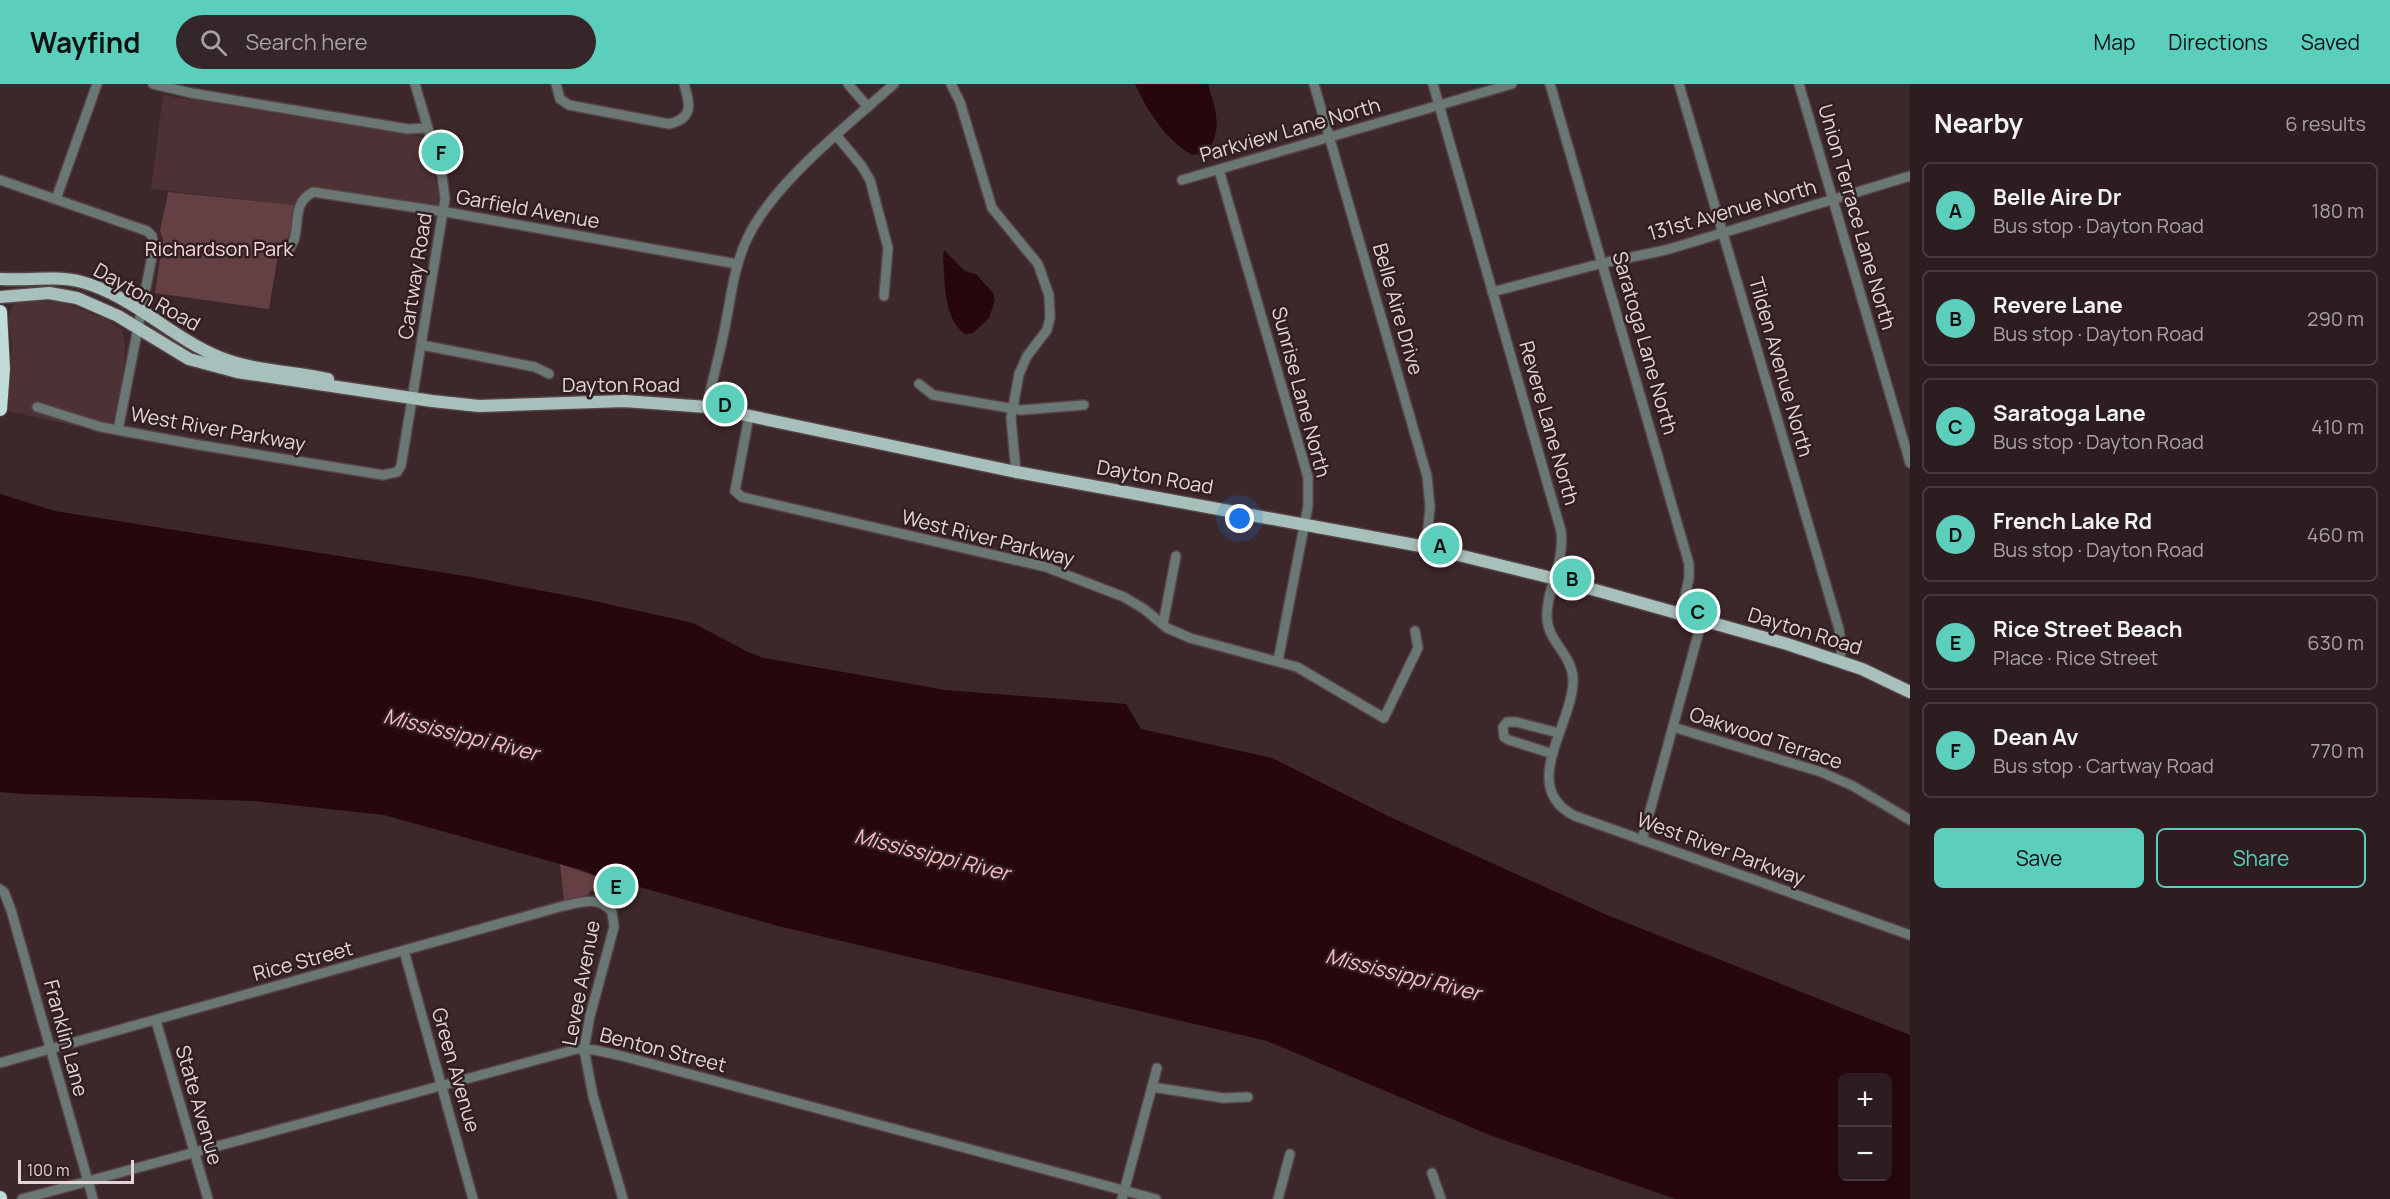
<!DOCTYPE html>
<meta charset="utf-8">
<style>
:root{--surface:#2d1d20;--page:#352629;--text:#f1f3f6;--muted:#a7a2a5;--line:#483b3e;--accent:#5bcebc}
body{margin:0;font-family:Manrope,sans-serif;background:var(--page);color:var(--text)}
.controls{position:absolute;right:18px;bottom:18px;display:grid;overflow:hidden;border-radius:9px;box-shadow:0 3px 9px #0003}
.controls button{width:54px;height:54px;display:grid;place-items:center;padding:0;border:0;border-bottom:2px solid var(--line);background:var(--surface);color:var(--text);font:30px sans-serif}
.scale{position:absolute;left:18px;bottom:15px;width:116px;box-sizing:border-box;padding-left:6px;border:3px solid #e3d5d7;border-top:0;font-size:16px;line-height:21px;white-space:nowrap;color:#e3d5d7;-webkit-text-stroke:4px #311e20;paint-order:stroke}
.you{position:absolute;left:1240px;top:435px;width:21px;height:21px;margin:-15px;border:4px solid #fff;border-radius:50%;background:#1a73e8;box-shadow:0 0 0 9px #1a73e833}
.badge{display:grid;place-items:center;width:39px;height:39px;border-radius:50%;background:var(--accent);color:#111;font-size:20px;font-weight:700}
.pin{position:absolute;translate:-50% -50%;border:3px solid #fff;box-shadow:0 2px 6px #0006}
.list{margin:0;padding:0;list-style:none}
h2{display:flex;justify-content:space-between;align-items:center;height:78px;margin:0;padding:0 24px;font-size:26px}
h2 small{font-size:20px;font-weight:400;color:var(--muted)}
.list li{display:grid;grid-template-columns:39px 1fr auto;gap:18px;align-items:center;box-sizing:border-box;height:96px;margin:0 12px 12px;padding:0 12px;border:2px solid var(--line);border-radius:9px}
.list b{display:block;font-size:22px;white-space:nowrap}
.list p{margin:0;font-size:20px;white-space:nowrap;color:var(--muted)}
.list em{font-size:20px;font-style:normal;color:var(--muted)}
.actions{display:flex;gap:12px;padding:18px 24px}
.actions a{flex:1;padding:14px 0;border:2px solid var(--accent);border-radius:9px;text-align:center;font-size:21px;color:var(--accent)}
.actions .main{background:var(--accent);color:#111}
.icon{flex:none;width:33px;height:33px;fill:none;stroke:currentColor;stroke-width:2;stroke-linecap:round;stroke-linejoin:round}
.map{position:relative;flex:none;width:1910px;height:1115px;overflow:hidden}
header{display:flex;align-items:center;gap:36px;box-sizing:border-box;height:84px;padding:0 30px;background:var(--accent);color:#111}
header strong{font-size:28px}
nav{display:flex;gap:33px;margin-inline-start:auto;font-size:21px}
.search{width:420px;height:54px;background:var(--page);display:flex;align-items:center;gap:15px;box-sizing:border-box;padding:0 21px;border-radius:33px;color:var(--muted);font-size:22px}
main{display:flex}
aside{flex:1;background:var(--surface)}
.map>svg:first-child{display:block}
</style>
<header>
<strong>Wayfind</strong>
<div class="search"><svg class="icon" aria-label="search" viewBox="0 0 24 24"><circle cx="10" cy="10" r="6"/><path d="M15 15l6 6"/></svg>Search here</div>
<nav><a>Map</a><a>Directions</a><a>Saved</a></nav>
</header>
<main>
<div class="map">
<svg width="1910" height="1115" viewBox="0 0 1910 1115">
<rect width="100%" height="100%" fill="#3c272a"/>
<!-- built -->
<g fill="#4c3235">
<path d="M163,11L423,53L437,102L439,118L436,122L310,105L303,109L294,121L151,105Z"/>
<path d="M27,217L61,218L106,235L122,246L125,260L124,284L111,350L8,327L12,263L8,233L11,225L16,219Z"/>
</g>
<!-- green -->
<g fill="#643f44">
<path d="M168,108L294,121L290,152L275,164L277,177L269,225L155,209L163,155L160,147Z"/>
<path d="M560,780L604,795L631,800C631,811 626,817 618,824C610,814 604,808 590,807L588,811L564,817Z"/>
</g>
<!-- water -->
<g fill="#27070d" fill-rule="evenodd">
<path d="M1135,0H1208C1215,26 1224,45 1207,68L1192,71C1165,55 1148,28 1135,0Z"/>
<path d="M944,166L965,187L976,190L993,209L995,216L989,234L973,249L965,250C943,235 945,196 943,172Z"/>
<path d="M0,410L55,427L471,493L585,515L693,539L748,568L764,574L945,606L1126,620L1141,645L1272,674L1388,732L1607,831L1910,951V1115H1676L1492,1052L1267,957L782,843L629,800L604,795L582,786L384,731L253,717L24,710L0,708ZM1842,994H1888V1092H1842Z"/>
</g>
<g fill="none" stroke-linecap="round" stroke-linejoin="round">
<defs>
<g id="minor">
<path d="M153,0L191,9L408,45L427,44"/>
<path d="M556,0L560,15L569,21L669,40C694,34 690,20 684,0"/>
<path d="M848,0L868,23"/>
<path d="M951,0L960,18L992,124L1038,180L1049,211L1050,234L1047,246L1027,272L1019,290L1011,334L1016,388"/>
<path d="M1314,0L1427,392L1430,423L1426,463"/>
<path d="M1433,0L1561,447C1565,480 1546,505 1547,533C1547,557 1572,570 1573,595C1574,640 1517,703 1575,732L1910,851"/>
<path d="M1550,0L1689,480V494L1681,530"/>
<path d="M1679,0L1839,545L1842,567L1838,576"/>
<path d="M1799,0L1910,379"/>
<path d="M836,51L861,81L870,96L888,164L884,212"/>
<path d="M1219,86L1308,393V422L1278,577"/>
<path d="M0,96L147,147L152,152L154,162L118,346"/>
<path d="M1182,96L1512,0"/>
<path d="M56,115L97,0"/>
<path d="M287,169C289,165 292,160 294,156C300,137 292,120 313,108L452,129L737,180"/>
<path d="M1492,208L1603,179L1666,166L1910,92"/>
<path d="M422,261L535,283L549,290"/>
<path d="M919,300L933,311L1021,326L1084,321"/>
<path d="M37,323L101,343L199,361L383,391L397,388L401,382L445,115L442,92L415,0"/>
<path d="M707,323C712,296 720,270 725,243C731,213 734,182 747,155C773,99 848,41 894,0"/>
<path d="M749,332L735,407L742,413L1046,483L1124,513L1144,525L1167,544L1190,554L1297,583L1384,634L1418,564L1415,547"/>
<path d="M1163,540L1176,472"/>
<path d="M1673,643L1821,688L1853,702L1910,736"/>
<path d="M1553,670L1509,656L1504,653L1503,643L1507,638H1516L1559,649"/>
<path d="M1642,756L1702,536"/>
<path d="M0,805L4,808L11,826L93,1115"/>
<path d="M404,867L473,1115"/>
<path d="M156,937L208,1115"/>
<path d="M0,979L563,822C583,818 598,811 612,828L614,843L590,932L584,965L593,1012L623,1115"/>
<path d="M1152,1003L1223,1014L1248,1013"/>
<path d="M1432,1089L1441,1115"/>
<path d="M22,1115L577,965L595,966L622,972L1156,1115"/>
<path d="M1122,1115L1157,984"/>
<path d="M1278,1115L1290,1070"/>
</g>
<g id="major">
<path d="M0,195C28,197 55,191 82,198C133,212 172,254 219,273C253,287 292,287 328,295"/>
<path d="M0,213L49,209L77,214L118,232L189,275L237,288L432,317L479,322L624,317L707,323L1016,388L1426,463L1556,495L1787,560L1862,585L1910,608"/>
</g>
<g id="highway">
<path d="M0,228L3,285L0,325"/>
<path d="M0,1114V1115"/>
</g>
</defs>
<!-- minor casing -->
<use href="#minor" stroke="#574346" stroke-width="12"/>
<!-- major casing -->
<use href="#major" stroke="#574346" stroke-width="15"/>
<!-- highway casing -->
<use href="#highway" stroke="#574346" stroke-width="16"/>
<!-- minor -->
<use href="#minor" stroke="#6b7774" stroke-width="9"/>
<!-- major -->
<use href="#major" stroke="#a8c0bb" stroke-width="12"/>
<!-- highway -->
<use href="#highway" stroke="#c0ddd7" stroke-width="14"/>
</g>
<g text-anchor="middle" stroke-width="5" stroke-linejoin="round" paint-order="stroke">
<!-- street labels -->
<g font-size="20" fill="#e3d5d7" stroke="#311e20">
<text transform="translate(1290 46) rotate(-16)" y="7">Parkview Lane North</text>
<text transform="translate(528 125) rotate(10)" y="7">Garfield Avenue</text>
<text transform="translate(1732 126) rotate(-16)" y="7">131st Avenue North</text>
<text transform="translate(1857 133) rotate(74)" y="7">Union Terrace Lane North</text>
<text transform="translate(415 192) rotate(-81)" y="7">Cartway Road</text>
<text transform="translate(147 213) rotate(29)" y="7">Dayton Road</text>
<text transform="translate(1398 225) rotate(74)" y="7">Belle Aire Drive</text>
<text transform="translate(1645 259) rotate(74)" y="7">Saratoga Lane North</text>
<text transform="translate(1781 283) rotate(74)" y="7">Tilden Avenue North</text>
<text x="621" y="308">Dayton Road</text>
<text transform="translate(1301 308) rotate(75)" y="7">Sunrise Lane North</text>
<text transform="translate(1549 339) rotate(74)" y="7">Revere Lane North</text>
<text transform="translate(218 345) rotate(10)" y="7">West River Parkway</text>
<text transform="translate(1155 393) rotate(10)" y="7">Dayton Road</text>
<text transform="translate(988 454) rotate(14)" y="7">West River Parkway</text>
<text transform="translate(1805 547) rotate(17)" y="7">Dayton Road</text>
<text transform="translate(1766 654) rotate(18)" y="7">Oakwood Terrace</text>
<text transform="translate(1721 765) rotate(20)" y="7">West River Parkway</text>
<text transform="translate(303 877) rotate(-15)" y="7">Rice Street</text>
<text transform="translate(581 899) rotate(-79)" y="7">Levee Avenue</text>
<text transform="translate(66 954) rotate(75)" y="7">Franklin Lane</text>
<text transform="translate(663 966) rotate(14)" y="7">Benton Street</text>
<text transform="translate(456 986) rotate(74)" y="7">Green Avenue</text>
<text transform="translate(199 1021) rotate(74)" y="7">State Avenue</text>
</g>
<!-- park labels -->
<g font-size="20" fill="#f7d9dc" stroke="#311e20">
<text x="219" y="172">Richardson Park</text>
</g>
<!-- water labels -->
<g font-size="21" font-style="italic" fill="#f8bdc4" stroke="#311e20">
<text transform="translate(461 651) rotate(14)" y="7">Mississippi River</text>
<text transform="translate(932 771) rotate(14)" y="7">Mississippi River</text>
<text transform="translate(1403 891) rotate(14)" y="7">Mississippi River</text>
</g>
</g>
</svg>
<div class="controls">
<button>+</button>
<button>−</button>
</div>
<div class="scale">100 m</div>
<div class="you"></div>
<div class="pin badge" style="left:1440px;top:461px">A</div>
<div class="pin badge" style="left:1572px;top:494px">B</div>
<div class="pin badge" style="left:1698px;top:527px">C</div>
<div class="pin badge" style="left:725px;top:320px">D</div>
<div class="pin badge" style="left:616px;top:802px">E</div>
<div class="pin badge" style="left:441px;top:68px">F</div>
</div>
<aside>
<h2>Nearby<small>6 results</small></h2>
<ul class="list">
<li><span class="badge">A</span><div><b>Belle Aire Dr</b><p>Bus stop · Dayton Road</p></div><em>180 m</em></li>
<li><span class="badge">B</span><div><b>Revere Lane</b><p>Bus stop · Dayton Road</p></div><em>290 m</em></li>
<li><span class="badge">C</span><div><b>Saratoga Lane</b><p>Bus stop · Dayton Road</p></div><em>410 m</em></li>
<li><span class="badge">D</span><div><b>French Lake Rd</b><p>Bus stop · Dayton Road</p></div><em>460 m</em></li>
<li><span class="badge">E</span><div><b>Rice Street Beach</b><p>Place · Rice Street</p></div><em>630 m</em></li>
<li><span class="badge">F</span><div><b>Dean Av</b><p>Bus stop · Cartway Road</p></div><em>770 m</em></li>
</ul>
<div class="actions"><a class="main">Save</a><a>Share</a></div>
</aside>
</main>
